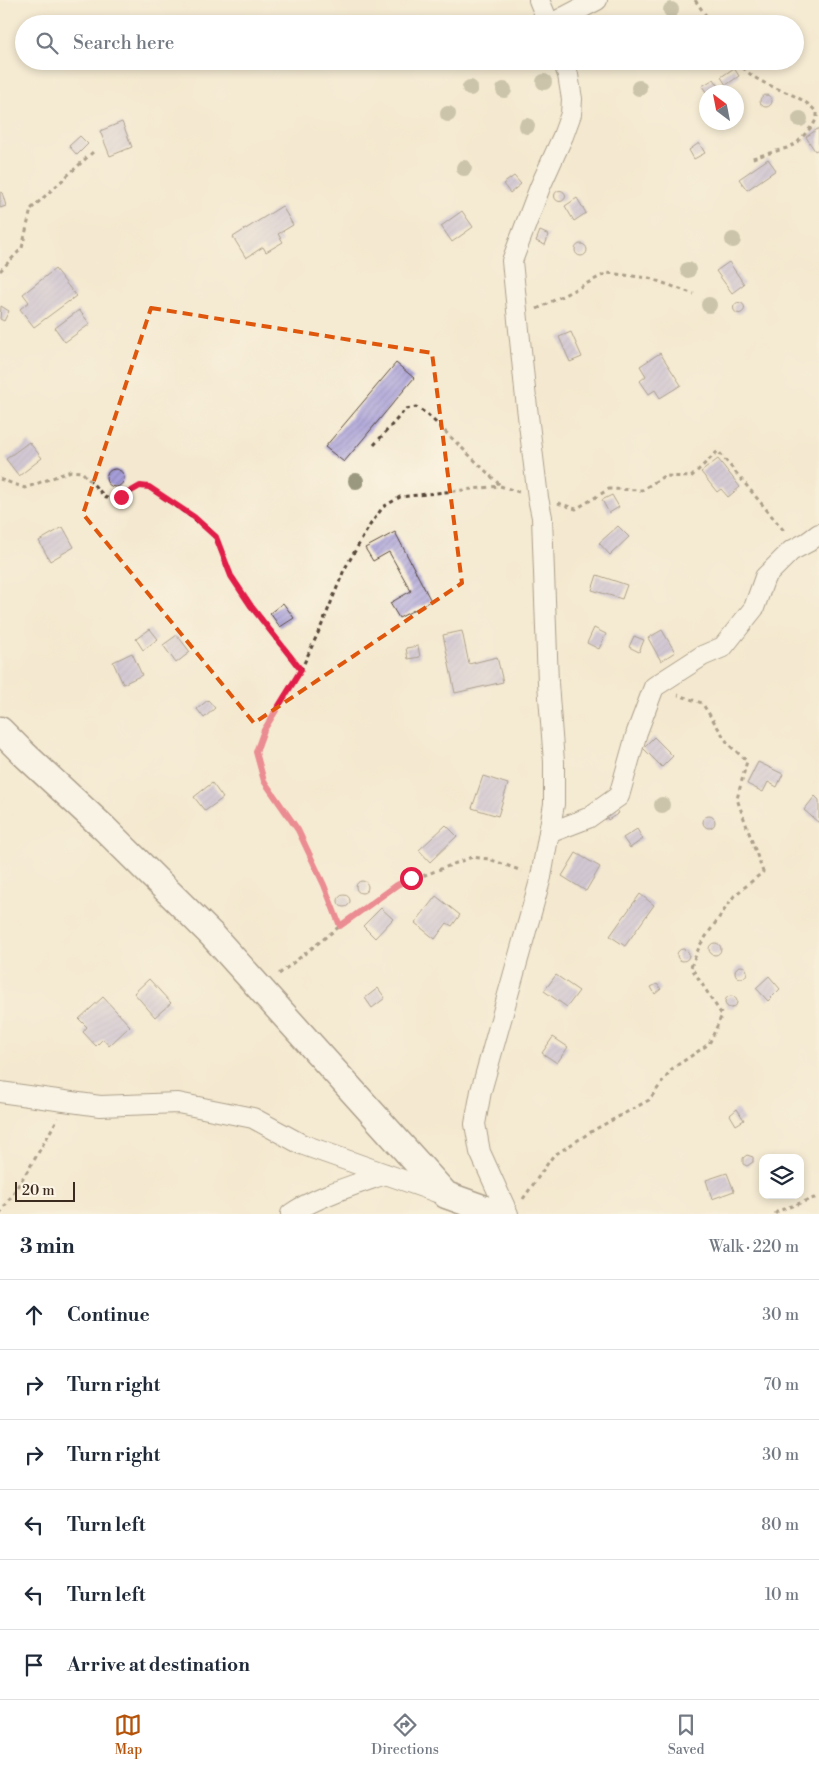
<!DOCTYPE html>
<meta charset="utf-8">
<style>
:root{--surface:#fff;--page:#f2f2f3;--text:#1f2937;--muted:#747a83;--line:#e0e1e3;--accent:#b45309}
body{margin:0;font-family:"Libre Bodoni",serif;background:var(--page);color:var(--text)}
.controls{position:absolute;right:15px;bottom:15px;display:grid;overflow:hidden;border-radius:10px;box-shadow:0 2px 8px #0003}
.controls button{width:45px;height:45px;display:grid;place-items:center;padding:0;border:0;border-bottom:1px solid var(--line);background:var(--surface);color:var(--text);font:25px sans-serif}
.compass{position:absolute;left:699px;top:85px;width:45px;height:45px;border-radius:50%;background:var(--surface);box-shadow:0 2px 8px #0003;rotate:328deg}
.scale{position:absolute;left:15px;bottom:12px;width:60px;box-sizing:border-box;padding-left:5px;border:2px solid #3b2a1e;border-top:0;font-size:14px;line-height:18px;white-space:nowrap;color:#3b2a1e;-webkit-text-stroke:4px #fcf5e5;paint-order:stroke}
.stop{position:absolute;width:15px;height:15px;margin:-11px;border:4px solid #e11d48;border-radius:50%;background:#fff}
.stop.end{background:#e11d48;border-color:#fff;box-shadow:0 1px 5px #0008}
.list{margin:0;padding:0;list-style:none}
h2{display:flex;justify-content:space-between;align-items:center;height:65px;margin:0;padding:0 20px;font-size:21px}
h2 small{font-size:16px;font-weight:400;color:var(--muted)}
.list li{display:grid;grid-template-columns:32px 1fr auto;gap:15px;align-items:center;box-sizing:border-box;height:70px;padding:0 20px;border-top:1px solid var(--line)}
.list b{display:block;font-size:19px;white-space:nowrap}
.list em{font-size:16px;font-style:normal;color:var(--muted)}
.icon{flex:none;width:28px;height:28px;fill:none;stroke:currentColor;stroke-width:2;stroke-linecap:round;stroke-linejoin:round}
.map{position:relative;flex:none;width:819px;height:1214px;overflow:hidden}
.search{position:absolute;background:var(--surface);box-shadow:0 2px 8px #0003;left:15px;right:15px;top:15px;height:55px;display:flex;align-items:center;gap:12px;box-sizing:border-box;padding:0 18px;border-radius:28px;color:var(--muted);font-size:19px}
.sheet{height:485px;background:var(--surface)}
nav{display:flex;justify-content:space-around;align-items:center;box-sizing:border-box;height:70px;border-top:1px solid var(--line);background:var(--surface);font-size:14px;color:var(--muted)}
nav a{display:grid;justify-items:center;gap:2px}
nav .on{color:var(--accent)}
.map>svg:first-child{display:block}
</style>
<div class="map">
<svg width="819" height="1214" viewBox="0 0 819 1214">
<defs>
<pattern id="building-hatch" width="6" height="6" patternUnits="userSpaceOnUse" patternTransform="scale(1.25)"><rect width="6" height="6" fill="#a79fda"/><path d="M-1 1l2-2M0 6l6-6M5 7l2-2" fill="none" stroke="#8982b0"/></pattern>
</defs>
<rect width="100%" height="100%" fill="#fcf5e5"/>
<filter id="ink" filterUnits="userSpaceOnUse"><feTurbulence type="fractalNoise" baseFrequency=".02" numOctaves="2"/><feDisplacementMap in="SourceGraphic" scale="10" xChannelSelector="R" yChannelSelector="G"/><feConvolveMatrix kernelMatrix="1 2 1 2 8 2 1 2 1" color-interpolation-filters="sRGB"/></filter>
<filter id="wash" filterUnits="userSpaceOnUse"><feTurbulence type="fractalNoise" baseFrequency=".0096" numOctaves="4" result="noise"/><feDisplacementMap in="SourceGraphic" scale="20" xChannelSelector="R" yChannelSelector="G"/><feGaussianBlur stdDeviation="1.12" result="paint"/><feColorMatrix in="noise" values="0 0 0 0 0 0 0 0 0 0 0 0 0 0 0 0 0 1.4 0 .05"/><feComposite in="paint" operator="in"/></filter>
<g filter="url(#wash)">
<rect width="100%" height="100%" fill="#f4e9d0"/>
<g id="blocks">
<!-- building -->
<g fill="url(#building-hatch)">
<path d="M734,68L739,76L726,85L721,77Z"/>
<path d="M714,79L720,88L713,92H706L702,86Z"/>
<circle cx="766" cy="101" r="6"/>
<path d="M122,122L132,147L110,156L100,131Z"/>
<path d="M819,128V149L815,151L806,137Z"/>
<path d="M80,136L88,144L77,155L69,146Z"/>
<path d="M699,143L705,153L694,159L689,150Z"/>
<path d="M768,159L776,170L747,190L739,179Z"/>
<path d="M514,176L521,184L510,193L503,184Z"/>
<circle cx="560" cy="196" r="5.5"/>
<path d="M2,192L6,206L0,208V193Z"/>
<path d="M577,198L586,213L574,221L565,206Z"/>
<path d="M282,206L293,225L278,234L283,242L266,252L263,247L246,258L233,237Z"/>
<path d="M462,211L473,227L452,242L441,226Z"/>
<path d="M540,231L549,235L545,245L536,241Z"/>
<circle cx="581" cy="250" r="6"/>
<path d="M729,262L744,284L732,293L716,271Z"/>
<path d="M55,269L76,296L34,327L20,309L29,302L23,294Z"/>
<circle cx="739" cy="308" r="5.5"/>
<path d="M1,306L9,311L4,321L0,319Z"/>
<path d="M79,310L90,324L65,342L55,328Z"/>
<path d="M571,332L582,357L570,362L559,337Z"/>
<path d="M660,353L681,385L660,398L655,390L649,394L640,381L646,376L640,366Z"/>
<path d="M396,363L414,378L344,462L325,447Z"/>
<path d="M29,442L42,458L19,476L6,459Z"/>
<path d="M718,459L740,487L728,497L721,489L717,492L701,472Z"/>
<circle cx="115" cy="478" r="9"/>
<path d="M612,495L619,507L609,513L602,500Z"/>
<path d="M618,526L629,537L610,555L599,543Z"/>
<path d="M63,527L74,547L50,561L39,541Z"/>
<path d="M395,532L431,601L399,618L390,603L411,591L389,552L373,561L365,548Z"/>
<path d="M597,575L627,585L622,599L592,590Z"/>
<path d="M283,603L294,618L280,627L270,613Z"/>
<path d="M594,628L606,634L599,649L587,643Z"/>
<path d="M150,629L158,639L143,650L136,639Z"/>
<path d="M662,630L675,652L661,661L648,638Z"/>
<path d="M462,631L469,664L497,657L503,682L455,693L443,635Z"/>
<path d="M177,635L190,652L176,663L163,645Z"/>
<path d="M634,636L644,640L639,652L629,647Z"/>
<path d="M418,646L420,657L408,659L406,648Z"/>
<path d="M132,653L142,675L123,684L113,662Z"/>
<path d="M208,700L215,708L204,718L197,709Z"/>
<path d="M654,737L673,756L662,767L643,748Z"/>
<path d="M758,762L783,774L777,787L768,782L763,792L747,784Z"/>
<path d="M483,776L508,784L498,816L472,808Z"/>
<path d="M212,783L223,798L205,811L194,797Z"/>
<path d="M815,796L819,800V823L804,810Z"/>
<path d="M615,806L619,813L608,820L604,813Z"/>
<circle cx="709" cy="822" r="6"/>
<path d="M446,825L457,836L430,862L419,850Z"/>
<path d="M637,829L643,839L630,848L623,838Z"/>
<path d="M576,853L600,867L586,891L562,876Z"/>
<circle cx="362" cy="887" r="6"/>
<path d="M640,894L654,905L625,946L610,936Z"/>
<circle cx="344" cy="901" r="6"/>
<path d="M436,896L460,915L452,926L447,923L435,939L415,923Z"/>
<path d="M381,908L393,919L375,938L363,926Z"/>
<circle cx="715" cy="949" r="6"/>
<circle cx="683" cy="955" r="6"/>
<circle cx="741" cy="972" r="6"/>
<path d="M556,975L579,991L567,1007L544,991Z"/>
<path d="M769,976L780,989L768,1001L756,988Z"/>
<path d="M149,979L171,1003L155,1017L134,993Z"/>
<path d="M657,984L661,989L655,994L651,987Z"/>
<path d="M378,988L385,998L372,1008L365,998Z"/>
<circle cx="731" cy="1002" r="6"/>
<path d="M103,997L130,1026L109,1046L103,1039L96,1046L83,1032L87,1027L79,1019Z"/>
<path d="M553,1037L568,1047L557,1063L542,1053Z"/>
<path d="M737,1109L744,1120L736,1125L730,1115Z"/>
<path d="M747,1155L753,1157V1162L747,1166L743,1164V1158Z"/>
<path d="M727,1173L734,1191L712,1199L706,1180Z"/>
</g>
</g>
</g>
<g filter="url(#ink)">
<use href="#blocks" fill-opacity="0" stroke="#574739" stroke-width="1"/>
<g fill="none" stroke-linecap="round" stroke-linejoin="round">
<defs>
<g id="minor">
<path d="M539,0L549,24"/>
<path d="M551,24L597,0"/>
<path d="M549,833L588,818L619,796L637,732L654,687L702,656L723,647L754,608L765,577L791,551L808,542L819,534"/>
<path d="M0,1092L100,1106L178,1103L253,1118L301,1144L445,1195"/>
<path d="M291,1214C315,1197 357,1184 385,1174"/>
<path d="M508,1214L480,1152L475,1124L481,1091L541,877L554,804V762L548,683L542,517L538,498L526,399L512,261L540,187L563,136L571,114L572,99L568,75L563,61"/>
</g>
<path id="tertiary" d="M0,730L24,754L105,829L212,935L446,1195L499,1214"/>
</defs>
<!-- minor casing -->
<use href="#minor" stroke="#574739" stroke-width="22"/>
<!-- tertiary casing -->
<use href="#tertiary" stroke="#574739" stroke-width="29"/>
<!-- path -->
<g stroke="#574739" stroke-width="3" stroke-dasharray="4 4" stroke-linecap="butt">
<path d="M695,0L712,24"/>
<path d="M738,61C758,91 798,88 817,113V118L813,125L797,143L787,148L749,159"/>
<path d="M0,271L22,248L31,209L93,152"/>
<path d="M537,309L607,273L649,278L694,294"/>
<path d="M374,445L406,409L416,407L427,414L500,485"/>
<path d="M0,479L25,488L71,471L82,472L106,498L121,497L140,486L149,487L206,527L216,537L231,575L251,606L301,670"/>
<path d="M558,503L576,509L609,489L642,490L664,476L691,477L718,451L785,532"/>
<path d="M340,926L324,885L298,830L264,781L256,752L264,730L301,670L324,620L344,570L370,525L383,507L400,497L500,486L519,492"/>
<path d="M279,974L340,926L397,885L411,878L425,875L472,857L489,859L522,871"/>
<path d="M523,1199L553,1156L594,1130L649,1100L673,1068L709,1044L722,1015L691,967L700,945L734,896L763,872L737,799L747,761L729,745L702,703L678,695"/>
<path d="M0,1214L33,1162L58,1118"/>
<path d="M775,1214L778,1211L814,1198H819"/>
</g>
<!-- minor -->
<use href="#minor" stroke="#fff" stroke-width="20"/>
<!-- tertiary -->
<use href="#tertiary" stroke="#fff" stroke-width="26"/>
</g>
<!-- trees -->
<g fill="#9a987e">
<circle cx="671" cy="10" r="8"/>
<circle cx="544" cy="82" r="8"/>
<circle cx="470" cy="88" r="8"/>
<circle cx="639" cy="88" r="8"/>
<circle cx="504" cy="90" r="8"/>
<circle cx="448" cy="114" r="8"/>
<circle cx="800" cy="119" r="8"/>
<circle cx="527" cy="126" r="8"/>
<circle cx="464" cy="168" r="8"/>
<circle cx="733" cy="240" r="8"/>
<circle cx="688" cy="270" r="8"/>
<circle cx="709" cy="305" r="8"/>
<circle cx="356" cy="481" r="8"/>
<circle cx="662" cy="805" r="8"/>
</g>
</g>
<g fill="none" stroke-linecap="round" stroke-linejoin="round" filter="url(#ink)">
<!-- route -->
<path stroke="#e11d48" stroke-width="6" d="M121,497L140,486L149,487L194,517L216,537L231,576L251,606L301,670L264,730L256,752L264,781L298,830L324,885L340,926L397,885L411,878"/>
</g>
<!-- marked area -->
<path d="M0 0H819V1214H0ZM151,308L432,353L462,583L254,723L83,514Z" fill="#f4e9d0" fill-opacity=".55" fill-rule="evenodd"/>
<path fill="none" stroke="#df570d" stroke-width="4" stroke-dasharray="10 6" stroke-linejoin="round" d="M151,308L432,353L462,583L254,723L83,514Z"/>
</svg>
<div class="controls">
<button><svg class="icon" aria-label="layers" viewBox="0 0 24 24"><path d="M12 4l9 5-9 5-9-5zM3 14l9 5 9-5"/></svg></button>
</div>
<svg class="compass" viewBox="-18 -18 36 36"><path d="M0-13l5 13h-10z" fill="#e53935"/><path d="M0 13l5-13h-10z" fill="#747a83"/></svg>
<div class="scale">20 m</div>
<div class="stop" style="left:411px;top:878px"></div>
<div class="stop end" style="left:121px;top:497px"></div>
<div class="search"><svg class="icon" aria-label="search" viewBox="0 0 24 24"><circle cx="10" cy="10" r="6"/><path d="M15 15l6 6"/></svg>Search here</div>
</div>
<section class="sheet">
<h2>3 min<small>Walk · 220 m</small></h2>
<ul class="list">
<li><svg class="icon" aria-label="ahead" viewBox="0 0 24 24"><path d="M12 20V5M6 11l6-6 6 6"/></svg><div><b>Continue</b></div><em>30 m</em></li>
<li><svg class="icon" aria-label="right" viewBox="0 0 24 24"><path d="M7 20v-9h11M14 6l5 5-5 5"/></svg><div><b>Turn right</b></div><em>70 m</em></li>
<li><svg class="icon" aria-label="right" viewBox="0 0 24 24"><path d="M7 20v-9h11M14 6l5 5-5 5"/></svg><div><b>Turn right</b></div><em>30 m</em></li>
<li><svg class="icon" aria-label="left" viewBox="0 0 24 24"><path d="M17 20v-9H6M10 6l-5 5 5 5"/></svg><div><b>Turn left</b></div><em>80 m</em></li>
<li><svg class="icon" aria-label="left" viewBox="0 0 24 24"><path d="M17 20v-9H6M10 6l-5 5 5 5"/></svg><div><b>Turn left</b></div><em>10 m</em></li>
<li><svg class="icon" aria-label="arrive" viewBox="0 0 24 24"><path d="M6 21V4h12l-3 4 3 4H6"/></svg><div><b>Arrive at destination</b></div></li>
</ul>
</section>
<nav>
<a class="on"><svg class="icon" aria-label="map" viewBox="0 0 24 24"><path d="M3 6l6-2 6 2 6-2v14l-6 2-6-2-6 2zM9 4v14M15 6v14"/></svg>Map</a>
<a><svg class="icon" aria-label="directions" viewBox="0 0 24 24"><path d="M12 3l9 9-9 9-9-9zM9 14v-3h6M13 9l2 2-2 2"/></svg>Directions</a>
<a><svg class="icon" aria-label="saved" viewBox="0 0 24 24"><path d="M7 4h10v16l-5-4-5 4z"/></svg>Saved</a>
</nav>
